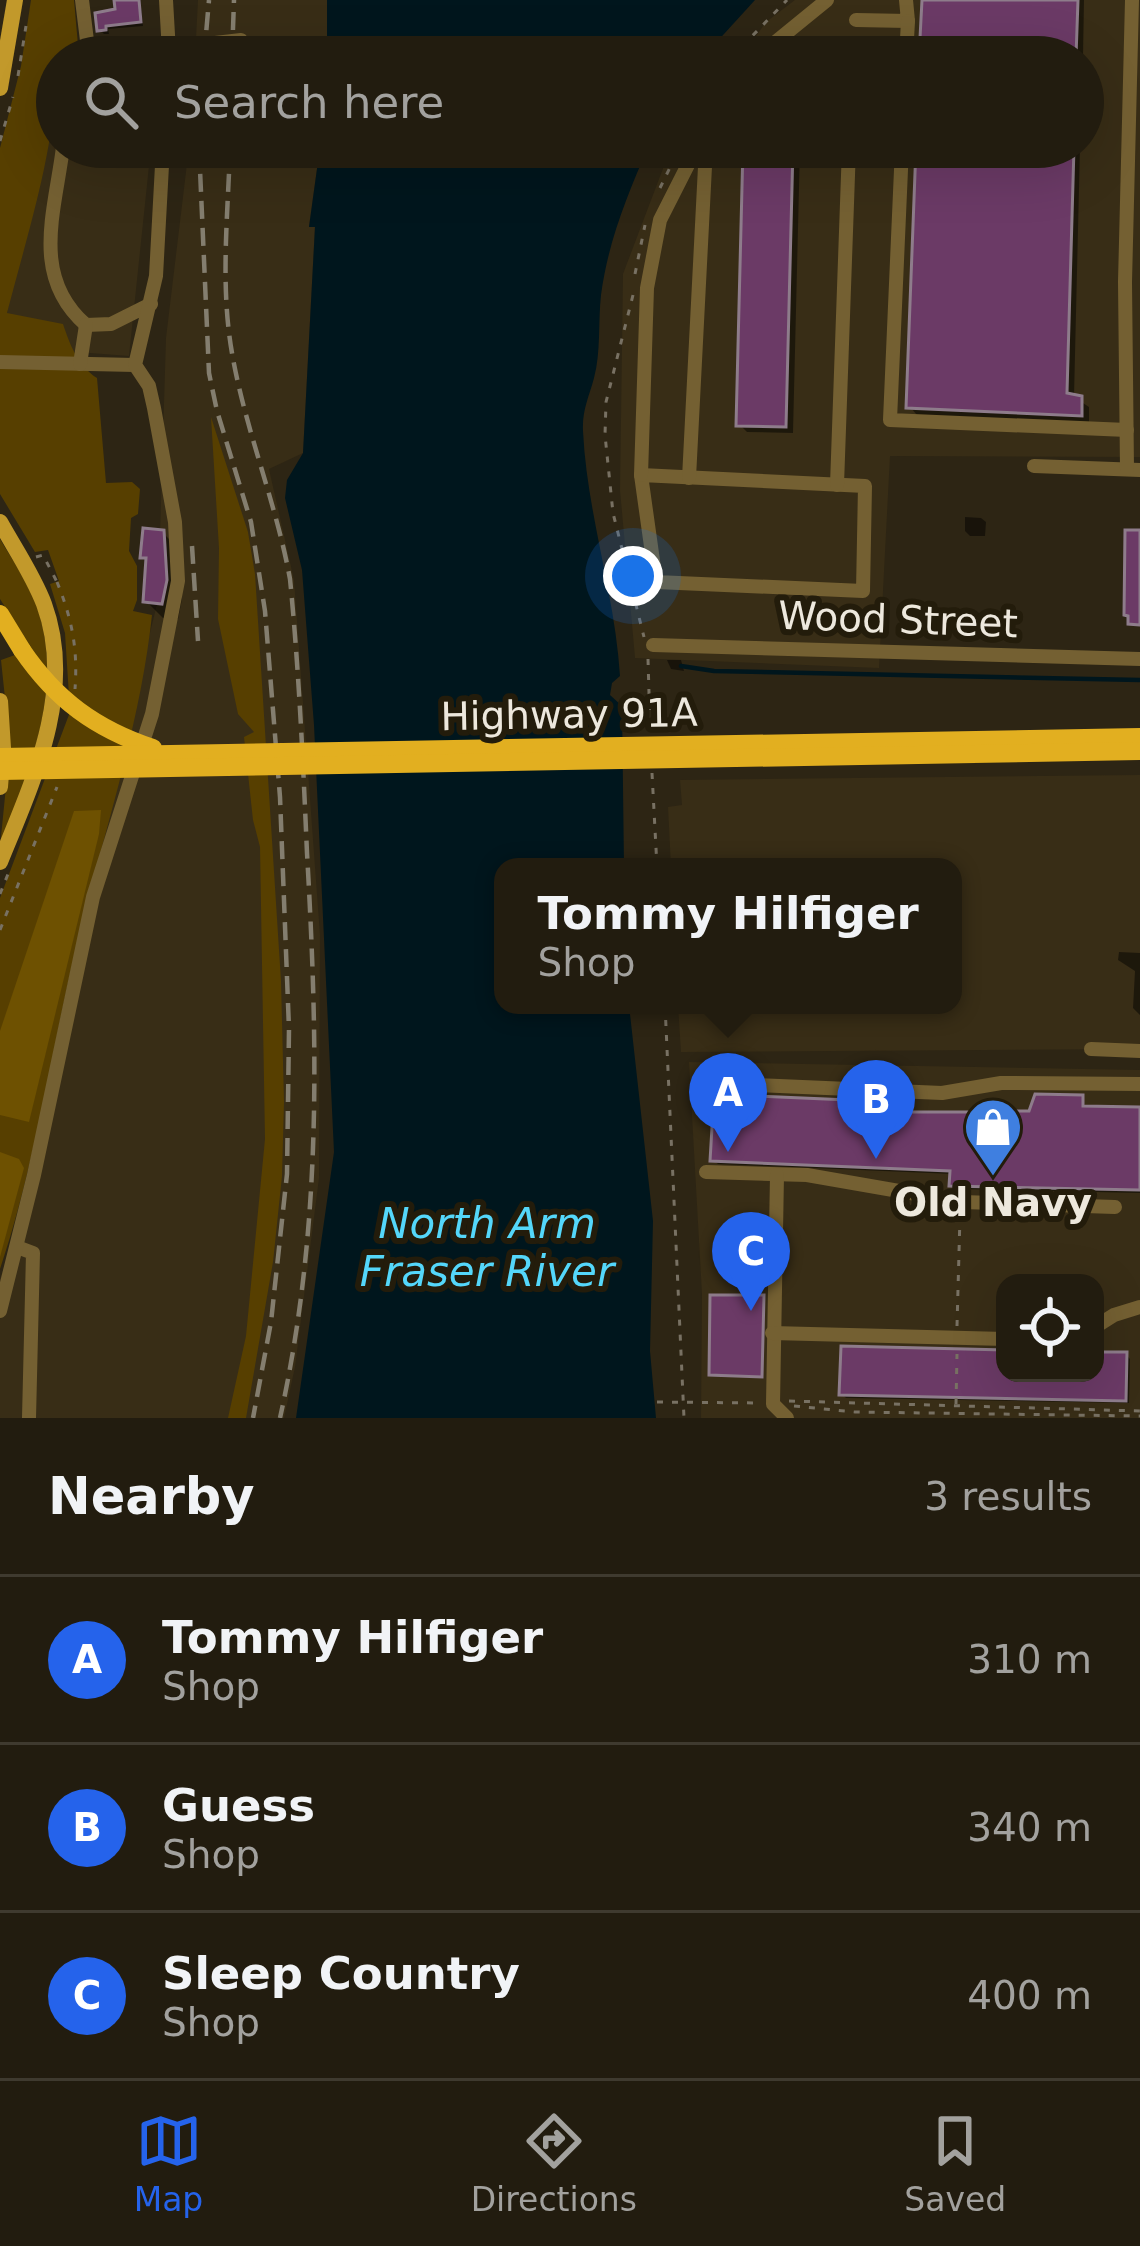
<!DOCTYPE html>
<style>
:root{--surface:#221c0f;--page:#2a2518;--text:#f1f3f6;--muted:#a2a19e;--line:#3f3a2f;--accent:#2563eb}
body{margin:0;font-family:"DejaVu Sans",sans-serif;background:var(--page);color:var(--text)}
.controls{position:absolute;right:36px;bottom:36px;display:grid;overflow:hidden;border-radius:24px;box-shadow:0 12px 48px #0002}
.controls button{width:108px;height:108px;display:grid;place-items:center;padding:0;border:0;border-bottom:3px solid var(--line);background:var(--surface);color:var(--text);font:60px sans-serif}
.you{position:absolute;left:633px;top:576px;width:42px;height:42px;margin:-30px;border:9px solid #fff;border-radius:50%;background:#1a73e8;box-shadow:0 0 0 18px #1a73e833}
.badge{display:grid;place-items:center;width:78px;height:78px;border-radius:50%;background:var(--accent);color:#fff;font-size:39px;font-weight:700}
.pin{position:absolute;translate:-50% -99px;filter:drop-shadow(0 3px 6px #0008)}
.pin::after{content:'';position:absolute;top:63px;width:42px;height:36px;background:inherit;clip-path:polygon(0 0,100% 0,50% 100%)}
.popup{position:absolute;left:494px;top:858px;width:468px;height:156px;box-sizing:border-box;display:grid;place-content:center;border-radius:24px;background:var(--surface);filter:drop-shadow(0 3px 9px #0005);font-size:39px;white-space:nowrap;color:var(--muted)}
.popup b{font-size:45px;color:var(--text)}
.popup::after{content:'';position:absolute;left:50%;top:100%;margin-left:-24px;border:24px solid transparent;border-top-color:var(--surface)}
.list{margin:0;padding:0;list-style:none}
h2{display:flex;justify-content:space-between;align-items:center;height:156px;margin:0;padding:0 48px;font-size:51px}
h2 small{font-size:39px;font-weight:400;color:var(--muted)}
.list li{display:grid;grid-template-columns:78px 1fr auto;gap:36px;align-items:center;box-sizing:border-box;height:168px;padding:0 48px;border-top:3px solid var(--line)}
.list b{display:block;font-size:45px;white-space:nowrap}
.list p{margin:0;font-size:39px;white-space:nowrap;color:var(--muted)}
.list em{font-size:39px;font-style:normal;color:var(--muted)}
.icon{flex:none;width:66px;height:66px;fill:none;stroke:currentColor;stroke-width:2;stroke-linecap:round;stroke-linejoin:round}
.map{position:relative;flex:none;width:1140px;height:1418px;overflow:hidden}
.search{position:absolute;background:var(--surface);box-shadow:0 12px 48px #0002;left:36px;right:36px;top:36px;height:132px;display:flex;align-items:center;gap:30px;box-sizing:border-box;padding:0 42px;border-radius:66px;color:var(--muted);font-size:45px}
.sheet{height:660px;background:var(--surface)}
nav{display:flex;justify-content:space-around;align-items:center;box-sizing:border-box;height:168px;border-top:3px solid var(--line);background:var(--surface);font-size:33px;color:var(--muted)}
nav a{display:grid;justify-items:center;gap:6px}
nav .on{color:var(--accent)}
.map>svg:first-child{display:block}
</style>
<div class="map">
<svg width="1140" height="1418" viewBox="0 0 1140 1418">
<rect width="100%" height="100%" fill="#2d2514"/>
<!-- built -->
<g fill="#382d16" fill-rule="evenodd">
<path d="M198,0H327V57H195Z"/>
<path d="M795,0H1140V457L890,456L879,668L635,658L620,490L623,274L667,158L675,147H1083V57H741L766,22Z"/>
<path d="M57,75V147H151L129,356L0,346Z"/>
<path d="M189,147H320L309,226H315L303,453L269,469L294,580L320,935L319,1178L295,1367L284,1418H0V1279L14,1238L107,809L158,600L166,338Z"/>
<path d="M1140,775V1049L681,1052L678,1005H953V867H671L668,807L682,805L680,780Z"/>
<path d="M689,1062L1140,1070V1418H701L702,1294ZM1005,1283H1095V1373H1005Z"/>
</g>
<!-- green -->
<g fill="#573f00">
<path d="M31,0H74L78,45L72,57H57C57,145 29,228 7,313L63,324C70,345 78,366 97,378L106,483L132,482L140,489L138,514L131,518L129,551L137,566V600L133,611L152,615C140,728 102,837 76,947C51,1054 35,1165 0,1269V898L70,712L65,633L50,584L59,581L48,550L35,552L0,494V148L21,66Z"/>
<path d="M211,417L248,532L255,574L281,981L284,1102L282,1176L273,1262L246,1418H228L246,1336L265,1139L260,847L253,820L244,737L254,732L238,714L218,619L219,548Z"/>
<path d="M0,539C12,560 28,581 36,604C66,687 29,770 0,847L10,746L1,660L15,655L23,635L0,599Z"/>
</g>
<!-- forest -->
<g fill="#6e5101">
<path d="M101,810L99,834L29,1122L0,1115V1031L74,811Z"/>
<path d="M0,1152L19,1159L24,1168L0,1257Z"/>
</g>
<!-- water -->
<g fill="#00161d">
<path d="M327,0H755L703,57H327Z"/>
<path d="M320,147H648C627,196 608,242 601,295C598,322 601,352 594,378C589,397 582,410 583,431C587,514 615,594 620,676L612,683L610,695L622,706L624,867H503V1005H629L653,1221L650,1351L656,1418H296L334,1152L314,725L302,570L285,498L287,480L303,453L315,227H309Z"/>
</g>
<!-- shadow -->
<g fill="#0007">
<path d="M117,0H140L143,26L108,29L109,34H104L100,30L119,11Z"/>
<path d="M925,0H1084L1083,57H922Z"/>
<path d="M746,147H800L793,433L747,432L739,424Z"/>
<path d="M919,147H1080L1074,397L1089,407V423L917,415L910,407Z"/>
<path d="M965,517L981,518L986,522L985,536H970L965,531Z"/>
<path d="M163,533L180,550L182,599L178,619L163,618L146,601L149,563L143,557Z"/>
<path d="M667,660H681L684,671L671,669Z"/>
<path d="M1119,952L1140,953V1015L1133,1008L1135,971L1118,960Z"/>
<path d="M1082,1098L1086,1109L1140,1110V1193L957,1189L952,1185L953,1174L718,1164L713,1160L893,1105L906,1115L986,1114L994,1107L999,1111L1031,1114Z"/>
<path d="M1005,1353V1373H1095V1355H1126L1130,1359L1129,1403L846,1398L842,1394Z"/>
</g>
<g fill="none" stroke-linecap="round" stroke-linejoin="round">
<!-- stream -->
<path stroke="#00161d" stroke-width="4.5" d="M681,666L714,671L1140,680"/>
</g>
<!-- building -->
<g fill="#6b3a66" stroke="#8e7c8b" stroke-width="3">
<path d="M114,0H139L141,22L106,26V30L97,31L95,13L115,9Z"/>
<path d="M922,0H1078L1076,57H919Z"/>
<path d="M743,147H793L786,427L736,426Z"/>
<path d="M916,147H1074L1067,393L1082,396V416L906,408Z"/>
<path d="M143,528L164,530L167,580L162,604L143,602L146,558H140Z"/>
<path d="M1125,530H1140V625L1128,624V616L1124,615Z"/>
<path d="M714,1094L894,1102V1108H903V1112H983L982,1104H995L996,1111H1029L1035,1094L1083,1095V1106L1140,1107V1190L949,1186L950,1171L710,1161Z"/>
<path d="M710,1295H764L762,1377L709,1375Z"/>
<path d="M841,1346L1005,1350V1373H1095V1352H1127L1126,1401L839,1395Z"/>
</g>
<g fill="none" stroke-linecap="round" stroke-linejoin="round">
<!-- path -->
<g stroke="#787163" stroke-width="3" stroke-dasharray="6 9" stroke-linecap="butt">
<path d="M732,57L787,0"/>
<path d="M18,76L26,26"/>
<path d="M0,141L13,97"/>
<path d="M660,188L680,147"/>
<path d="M635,274L645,225"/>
<path d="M633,295L606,402L605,435L613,513L644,637"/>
<path d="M36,557L43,555L57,582"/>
<path d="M648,659L650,727"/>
<path d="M652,773L657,867"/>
<path d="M0,894L8,874"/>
<path d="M0,930L57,787"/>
<path d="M665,1005L684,1418"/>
<path d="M957,1326L960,1216"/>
<path d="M789,1401L1140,1411"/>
<path d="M657,1402L761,1403"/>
<path d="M956,1404L957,1354"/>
<path d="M794,1406L855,1412L1140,1416"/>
</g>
<!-- minor -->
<g stroke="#746032" stroke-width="14">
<path d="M82,0L89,57"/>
<path d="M166,0L169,52"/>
<path d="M856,20L908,21L906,0"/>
<path d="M94,57L241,40"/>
<path d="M757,57L827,0"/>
<path d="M906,57L908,21"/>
<path d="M63,147C55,212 30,276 86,325L111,324L151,304"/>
<path d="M902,147L890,420L1127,430"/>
<path d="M0,362L135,365"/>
<path d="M80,364L86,325"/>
<path d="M1034,466L1140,470"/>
<path d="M1127,469L1125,282L1132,0"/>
<path d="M641,475L865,486L863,591L656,582Z"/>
<path d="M641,475L647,288L660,220L697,147"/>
<path d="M689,478L706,147"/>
<path d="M837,485L849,147"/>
<path d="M653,645L1140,659"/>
<path d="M1091,1049L1140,1051"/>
<path d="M710,1083L942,1093L1001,1083L1140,1084"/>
<path d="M706,1172L807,1175L962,1202L1115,1207"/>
<path d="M777,1175L773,1404L787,1418"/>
<path d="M17,1247L33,1253L29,1418"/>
<path d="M0,1311L34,1175L93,897L152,714L178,581L175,522L154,408L149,386L135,365L156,276L163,147"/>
<path d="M1095,1327L1114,1315L1140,1307"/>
<path d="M772,1333L1005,1339"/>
</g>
<!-- major -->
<g stroke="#c2992b" stroke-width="16">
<path d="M0,88L15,0"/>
<path d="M0,522C15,549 33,575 44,604C76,691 33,781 0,862"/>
<path d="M0,701L3,748L0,787"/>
</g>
<!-- highway -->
<path stroke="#e2af20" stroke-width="18" d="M0,614L22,650"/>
<!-- rail -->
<g stroke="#847e6f" stroke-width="4.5" stroke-dasharray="18 9" stroke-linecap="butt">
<path d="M204,57L209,0"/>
<path d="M232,57L234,0"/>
<path d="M199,147L209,373L217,411L251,522L265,611L280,797L289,1029L287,1174L271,1322L253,1418"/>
<path d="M230,147C228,215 220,285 232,353C245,429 276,502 290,579C299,670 303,762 307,853C318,1046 322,1228 280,1418"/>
<path d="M192,546L198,641"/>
</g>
<!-- path-bridge -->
<path stroke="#787163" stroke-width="3" stroke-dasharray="6 9" stroke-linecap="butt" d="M57,582C72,619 78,649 75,689"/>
<!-- highway-bridge -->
<g stroke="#e2af20" stroke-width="18">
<path d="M22,650C56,700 96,729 153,748"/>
<path d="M0,757L1140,737"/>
<path d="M0,771L1140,751"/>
</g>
</g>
<!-- icons -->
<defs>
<symbol id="shop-pin" viewBox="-11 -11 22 30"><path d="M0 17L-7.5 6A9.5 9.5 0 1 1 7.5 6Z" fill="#3f7fe0" stroke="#231c0b"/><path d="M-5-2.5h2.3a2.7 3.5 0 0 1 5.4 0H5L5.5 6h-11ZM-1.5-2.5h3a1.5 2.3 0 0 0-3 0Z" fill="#fff"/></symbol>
</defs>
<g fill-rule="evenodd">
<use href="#shop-pin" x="960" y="1094" width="66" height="90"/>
</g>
<g text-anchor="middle" stroke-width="12" stroke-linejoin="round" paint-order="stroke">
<!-- street labels -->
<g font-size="39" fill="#ede8dd" stroke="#231c0b">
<text transform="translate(898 619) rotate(2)" y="14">Wood Street</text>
<text transform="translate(569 714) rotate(-1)" y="14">Highway 91A</text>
</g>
<!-- poi labels -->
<g font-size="39" font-weight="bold" fill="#ede8dd" stroke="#231c0b">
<text x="993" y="1216">Old Navy</text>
</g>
<!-- water labels -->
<g font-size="42" font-style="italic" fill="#54d7fa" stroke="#231c0b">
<text x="487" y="1238">North Arm<tspan x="487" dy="48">Fraser River</tspan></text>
</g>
</g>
</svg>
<div class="controls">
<button><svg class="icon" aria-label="locate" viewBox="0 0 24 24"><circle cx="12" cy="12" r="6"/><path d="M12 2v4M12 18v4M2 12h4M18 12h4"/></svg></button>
</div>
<div class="you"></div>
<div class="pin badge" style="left:728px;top:1152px">A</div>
<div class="popup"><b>Tommy Hilfiger</b>Shop</div>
<div class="pin badge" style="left:876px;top:1159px">B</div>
<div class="pin badge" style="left:751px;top:1311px">C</div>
<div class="search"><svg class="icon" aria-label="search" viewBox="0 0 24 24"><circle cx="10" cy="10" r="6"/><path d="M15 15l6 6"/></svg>Search here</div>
</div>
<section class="sheet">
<h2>Nearby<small>3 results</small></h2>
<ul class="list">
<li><span class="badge">A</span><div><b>Tommy Hilfiger</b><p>Shop</p></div><em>310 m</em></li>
<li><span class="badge">B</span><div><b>Guess</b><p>Shop</p></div><em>340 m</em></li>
<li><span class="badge">C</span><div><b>Sleep Country</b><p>Shop</p></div><em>400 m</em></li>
</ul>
</section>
<nav>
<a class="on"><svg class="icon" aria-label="map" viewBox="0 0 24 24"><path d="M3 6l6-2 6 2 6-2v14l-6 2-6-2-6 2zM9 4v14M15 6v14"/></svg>Map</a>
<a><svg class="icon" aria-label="directions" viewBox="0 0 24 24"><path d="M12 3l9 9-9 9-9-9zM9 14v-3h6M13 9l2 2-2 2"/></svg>Directions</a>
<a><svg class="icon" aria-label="saved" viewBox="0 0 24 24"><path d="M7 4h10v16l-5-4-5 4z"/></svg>Saved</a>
</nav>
